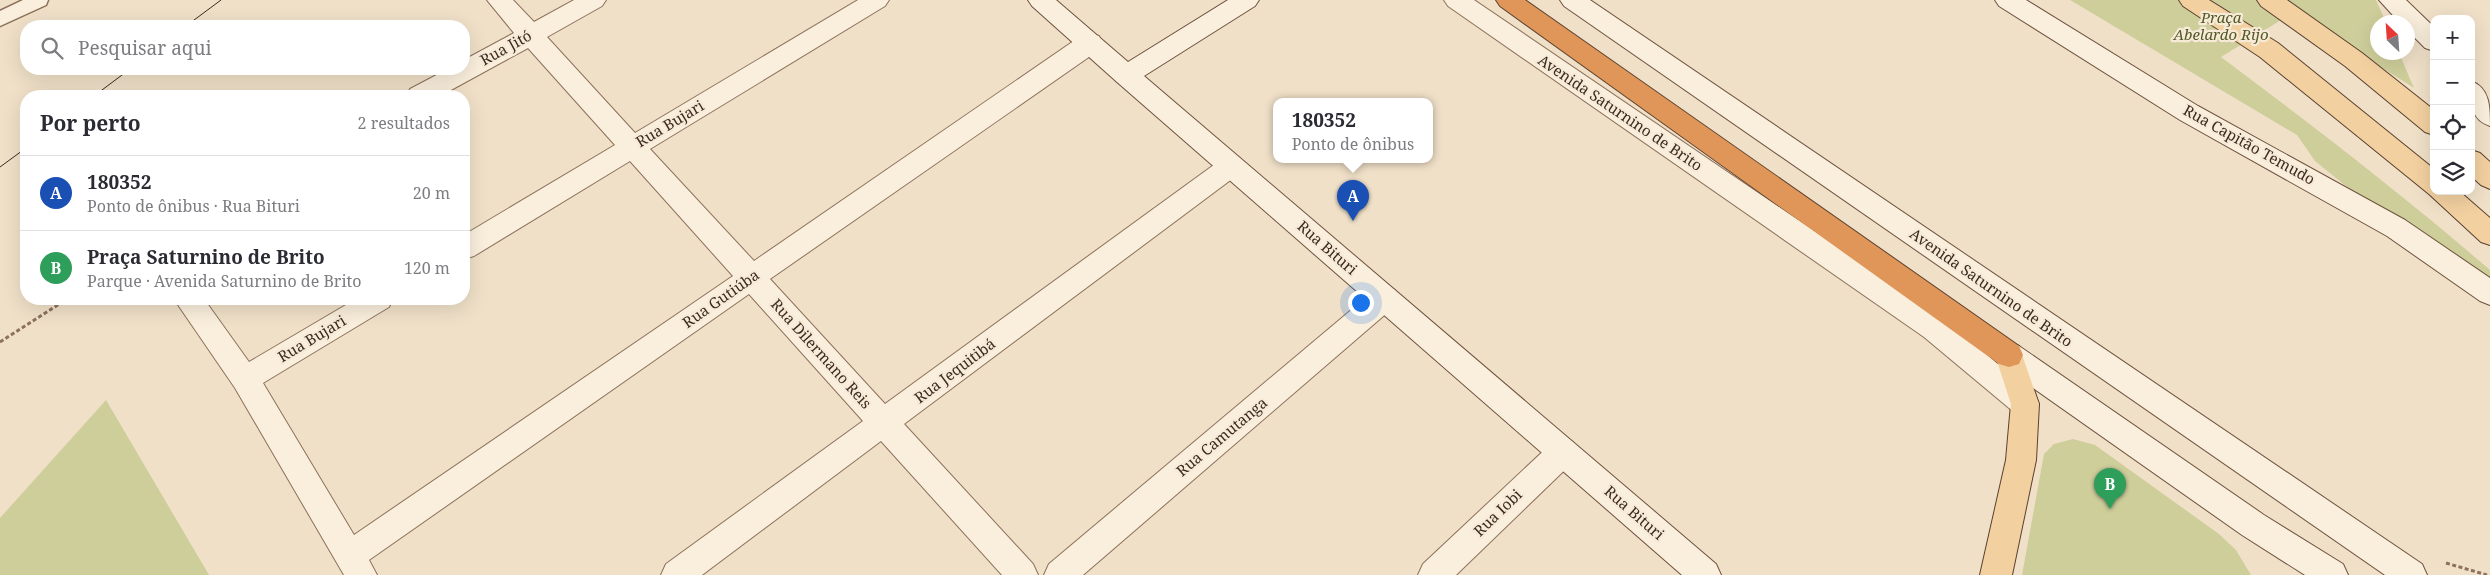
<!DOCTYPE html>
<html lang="pt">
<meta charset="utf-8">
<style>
:root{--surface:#fff;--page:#f7f7f7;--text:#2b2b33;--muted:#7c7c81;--line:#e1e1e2;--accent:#1a73e8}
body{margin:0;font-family:"Noto Serif",serif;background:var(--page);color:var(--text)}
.controls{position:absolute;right:15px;top:15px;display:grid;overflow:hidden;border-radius:10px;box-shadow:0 5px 20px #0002}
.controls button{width:45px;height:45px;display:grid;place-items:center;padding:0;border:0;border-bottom:1px solid var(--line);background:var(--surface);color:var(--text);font:25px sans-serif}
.compass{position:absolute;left:2370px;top:15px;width:45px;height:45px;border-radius:50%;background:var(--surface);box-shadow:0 5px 20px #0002;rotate:335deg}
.you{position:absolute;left:1360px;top:302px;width:18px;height:18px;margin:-12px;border:4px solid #fff;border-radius:50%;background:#1a73e8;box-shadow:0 0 0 8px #1a73e833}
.badge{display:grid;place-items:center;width:32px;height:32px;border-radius:50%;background:var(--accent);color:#fff;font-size:16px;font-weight:700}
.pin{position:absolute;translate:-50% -41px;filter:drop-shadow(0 1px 2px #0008)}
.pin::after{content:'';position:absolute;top:26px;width:18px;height:15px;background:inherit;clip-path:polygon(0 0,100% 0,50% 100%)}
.popup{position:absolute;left:1273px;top:98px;width:160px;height:65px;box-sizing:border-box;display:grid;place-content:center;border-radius:10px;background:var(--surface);filter:drop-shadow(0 1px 4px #0005);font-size:16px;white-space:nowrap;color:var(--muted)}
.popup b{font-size:19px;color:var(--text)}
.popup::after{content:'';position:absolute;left:50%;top:100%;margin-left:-10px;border:10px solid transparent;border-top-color:var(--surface)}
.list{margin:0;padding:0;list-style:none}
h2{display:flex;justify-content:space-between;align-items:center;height:65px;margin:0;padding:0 20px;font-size:21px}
h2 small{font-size:16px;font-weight:400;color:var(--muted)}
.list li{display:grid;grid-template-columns:32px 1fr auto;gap:15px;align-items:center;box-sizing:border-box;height:75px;padding:0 20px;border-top:1px solid var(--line)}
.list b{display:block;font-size:19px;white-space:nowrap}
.list p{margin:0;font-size:16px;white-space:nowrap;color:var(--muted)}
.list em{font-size:16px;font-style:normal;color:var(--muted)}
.icon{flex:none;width:28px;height:28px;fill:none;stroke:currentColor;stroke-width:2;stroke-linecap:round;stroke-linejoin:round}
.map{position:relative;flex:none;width:2490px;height:575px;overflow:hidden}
.search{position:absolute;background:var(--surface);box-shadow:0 5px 20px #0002;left:20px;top:20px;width:450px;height:55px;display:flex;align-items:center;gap:12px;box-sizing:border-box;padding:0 18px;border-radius:20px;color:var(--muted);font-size:19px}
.panel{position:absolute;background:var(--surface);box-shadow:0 5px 20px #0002;left:20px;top:90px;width:450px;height:215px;border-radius:20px}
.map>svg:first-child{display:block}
</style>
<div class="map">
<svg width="2490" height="575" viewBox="0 0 2490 575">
<rect width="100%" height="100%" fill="#f0e0c8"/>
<!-- green -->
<g fill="#cece9b">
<path d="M2070,0H2376L2386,22H2378V52L2399,53L2414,88L2294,12L2221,57C2313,126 2403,195 2490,270V285L2357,195L2315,161L2297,135Z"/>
<path d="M106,400L209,575H0V518Z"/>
<path d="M2073,439L2095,445L2219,534L2236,550L2251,575H2022L2044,454L2054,444Z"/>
</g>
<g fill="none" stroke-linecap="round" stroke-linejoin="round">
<defs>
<path id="lane" d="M23,0H48L46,5L0,26V11Z"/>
<g id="street">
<path d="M487,0H513L534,22L574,0H606L602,6L547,37L635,133L858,0H889L885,6L650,149L754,261L1081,36L1090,34L1099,36L1102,43L1099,50L770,279L885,404L1222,159L1231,156L1240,159L1244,166L1240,173L904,424L1033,564L1038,575H1002L881,441L702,575H661L666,564L863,421L749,294L369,560L377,575H344L235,388L174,299H204L249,362L356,299H393L389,307L263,383L354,535L733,276L630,161L474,256L464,259V235L615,145L528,48L440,96H407L410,89L448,69H464V60L514,33Z"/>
<path d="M1444,0H1474L1944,319L2035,395L2039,404L2035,413L2025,417L2015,413L1924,337L1448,6Z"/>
<path d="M1385,286L1395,290L1399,298L1395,306L1083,575H1044L1049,564L1375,290Z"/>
<path d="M1563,439L1573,442L1578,452L1573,462L1456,575H1418L1423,564L1553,442Z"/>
</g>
<g id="secondary">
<path d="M1028,0H1056L1128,62L1228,0H1259L1255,6L1144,76L1716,564L1721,575H1682L1117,82L1032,6Z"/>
<path d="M1560,0H1590L2422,564L2427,575H2385L1564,6Z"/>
<path d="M1995,0H2026L2198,106L2405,220L2490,278V305L2480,301L2387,236L2180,120L1999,6Z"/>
<path d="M2379,0H2406L2434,27V51L2425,48L2408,31V22H2399Z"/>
<path d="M2471,81C2490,88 2490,107 2490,126C2469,119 2471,101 2471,81Z"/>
<path d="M2009,343L2019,346L2264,515L2343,564L2348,575H2305L2242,535L1999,364L1995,355L1999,346Z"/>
</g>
<g id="primary">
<path d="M2179,0H2209L2278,43L2434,169V191H2459L2490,218V245L2481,242L2429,194L2260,57L2183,6Z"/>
<path d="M2257,0H2287L2362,53L2434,110V135L2425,132L2345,66L2261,6Z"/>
<path d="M2471,150L2480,153L2490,162V189L2481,185L2471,176Z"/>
<path d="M2009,343L2019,346L2039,404L2036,460L2012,575H1980L2006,460L2011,404L1995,355L1999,346Z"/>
</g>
<path id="highway" d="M1496,0H1525L2019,346L2023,355L2019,364L2009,367L1999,364L1500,6Z"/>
</defs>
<!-- lane casing -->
<use href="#lane" stroke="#8c715c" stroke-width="3"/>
<!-- street casing -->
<use href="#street" stroke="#8c715c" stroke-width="2"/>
<!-- secondary casing -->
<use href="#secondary" stroke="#6e523f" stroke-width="2"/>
<!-- primary casing -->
<use href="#primary" stroke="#5a4030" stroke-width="2"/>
<!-- highway casing -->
<use href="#highway" stroke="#5a4030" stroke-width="2"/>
<!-- path -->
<g stroke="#8c715c" stroke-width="3" stroke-dasharray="4 2.5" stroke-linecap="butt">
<path d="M0,342L67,299"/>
<path d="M2446,563L2487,575"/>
</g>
<!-- lane -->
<use href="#lane" fill="#faeedc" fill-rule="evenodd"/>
<!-- street -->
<use href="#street" fill="#faeedc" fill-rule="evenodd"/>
<!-- secondary -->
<use href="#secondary" fill="#faeedc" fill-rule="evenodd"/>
<!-- primary -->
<use href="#primary" fill="#f2d0a0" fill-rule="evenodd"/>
<!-- highway -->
<use href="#highway" fill="#df9658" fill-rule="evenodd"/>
<!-- tram -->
<g stroke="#3c2b20" stroke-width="1">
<path d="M186,26L221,0"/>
<path d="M94,96L130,69"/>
<path d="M0,167L26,148"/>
</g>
</g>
<g text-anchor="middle" stroke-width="4.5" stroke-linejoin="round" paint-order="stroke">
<!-- park labels -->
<g font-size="15" font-style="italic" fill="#525926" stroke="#f7ebd8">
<text x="2221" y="23">Praça<tspan x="2221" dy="17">Abelardo Rijo</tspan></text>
</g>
<!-- street labels -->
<g font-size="15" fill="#3c2b20" stroke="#f7ebd8">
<text transform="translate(506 48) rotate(-29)" y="5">Rua Jitó</text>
<text transform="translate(1620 113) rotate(34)" y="5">Avenida Saturnino de Brito</text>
<text transform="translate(670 124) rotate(-31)" y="5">Rua Bujari</text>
<text transform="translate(2249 145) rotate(29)" y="5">Rua Capitão Temudo</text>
<text transform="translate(1327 248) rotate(41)" y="5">Rua Bituri</text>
<text transform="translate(1991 288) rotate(35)" y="5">Avenida Saturnino de Brito</text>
<text transform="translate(721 299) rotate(-35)" y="5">Rua Gutiúba</text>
<text transform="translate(312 339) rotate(-31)" y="5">Rua Bujari</text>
<text transform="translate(821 354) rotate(48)" y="5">Rua Dilermano Reis</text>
<text transform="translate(955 371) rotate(-37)" y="5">Rua Jequitibá</text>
<text transform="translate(1222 437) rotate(-40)" y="5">Rua Camutanga</text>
<text transform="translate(1498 513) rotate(-44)" y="5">Rua Iobi</text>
<text transform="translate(1634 513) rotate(41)" y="5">Rua Bituri</text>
</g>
</g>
</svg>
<div class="controls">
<button>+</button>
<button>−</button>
<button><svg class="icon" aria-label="locate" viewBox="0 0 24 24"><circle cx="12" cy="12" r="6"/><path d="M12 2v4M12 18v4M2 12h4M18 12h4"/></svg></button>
<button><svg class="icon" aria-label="layers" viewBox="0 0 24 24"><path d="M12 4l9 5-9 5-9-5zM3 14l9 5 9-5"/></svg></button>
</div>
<svg class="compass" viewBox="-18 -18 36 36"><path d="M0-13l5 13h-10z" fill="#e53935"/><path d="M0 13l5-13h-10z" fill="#7c7c81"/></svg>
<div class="you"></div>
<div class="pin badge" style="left:1353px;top:221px;background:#1a4fb4">A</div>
<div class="popup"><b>180352</b>Ponto de ônibus</div>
<div class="pin badge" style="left:2110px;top:509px;background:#2e9e5b">B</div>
<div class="search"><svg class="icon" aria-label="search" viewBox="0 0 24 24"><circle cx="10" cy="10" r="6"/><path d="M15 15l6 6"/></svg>Pesquisar aqui</div>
<section class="panel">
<h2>Por perto<small>2 resultados</small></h2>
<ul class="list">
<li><span class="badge" style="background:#1a4fb4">A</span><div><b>180352</b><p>Ponto de ônibus · Rua Bituri</p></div><em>20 m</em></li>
<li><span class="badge" style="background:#2e9e5b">B</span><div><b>Praça Saturnino de Brito</b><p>Parque · Avenida Saturnino de Brito</p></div><em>120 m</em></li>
</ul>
</section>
</div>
